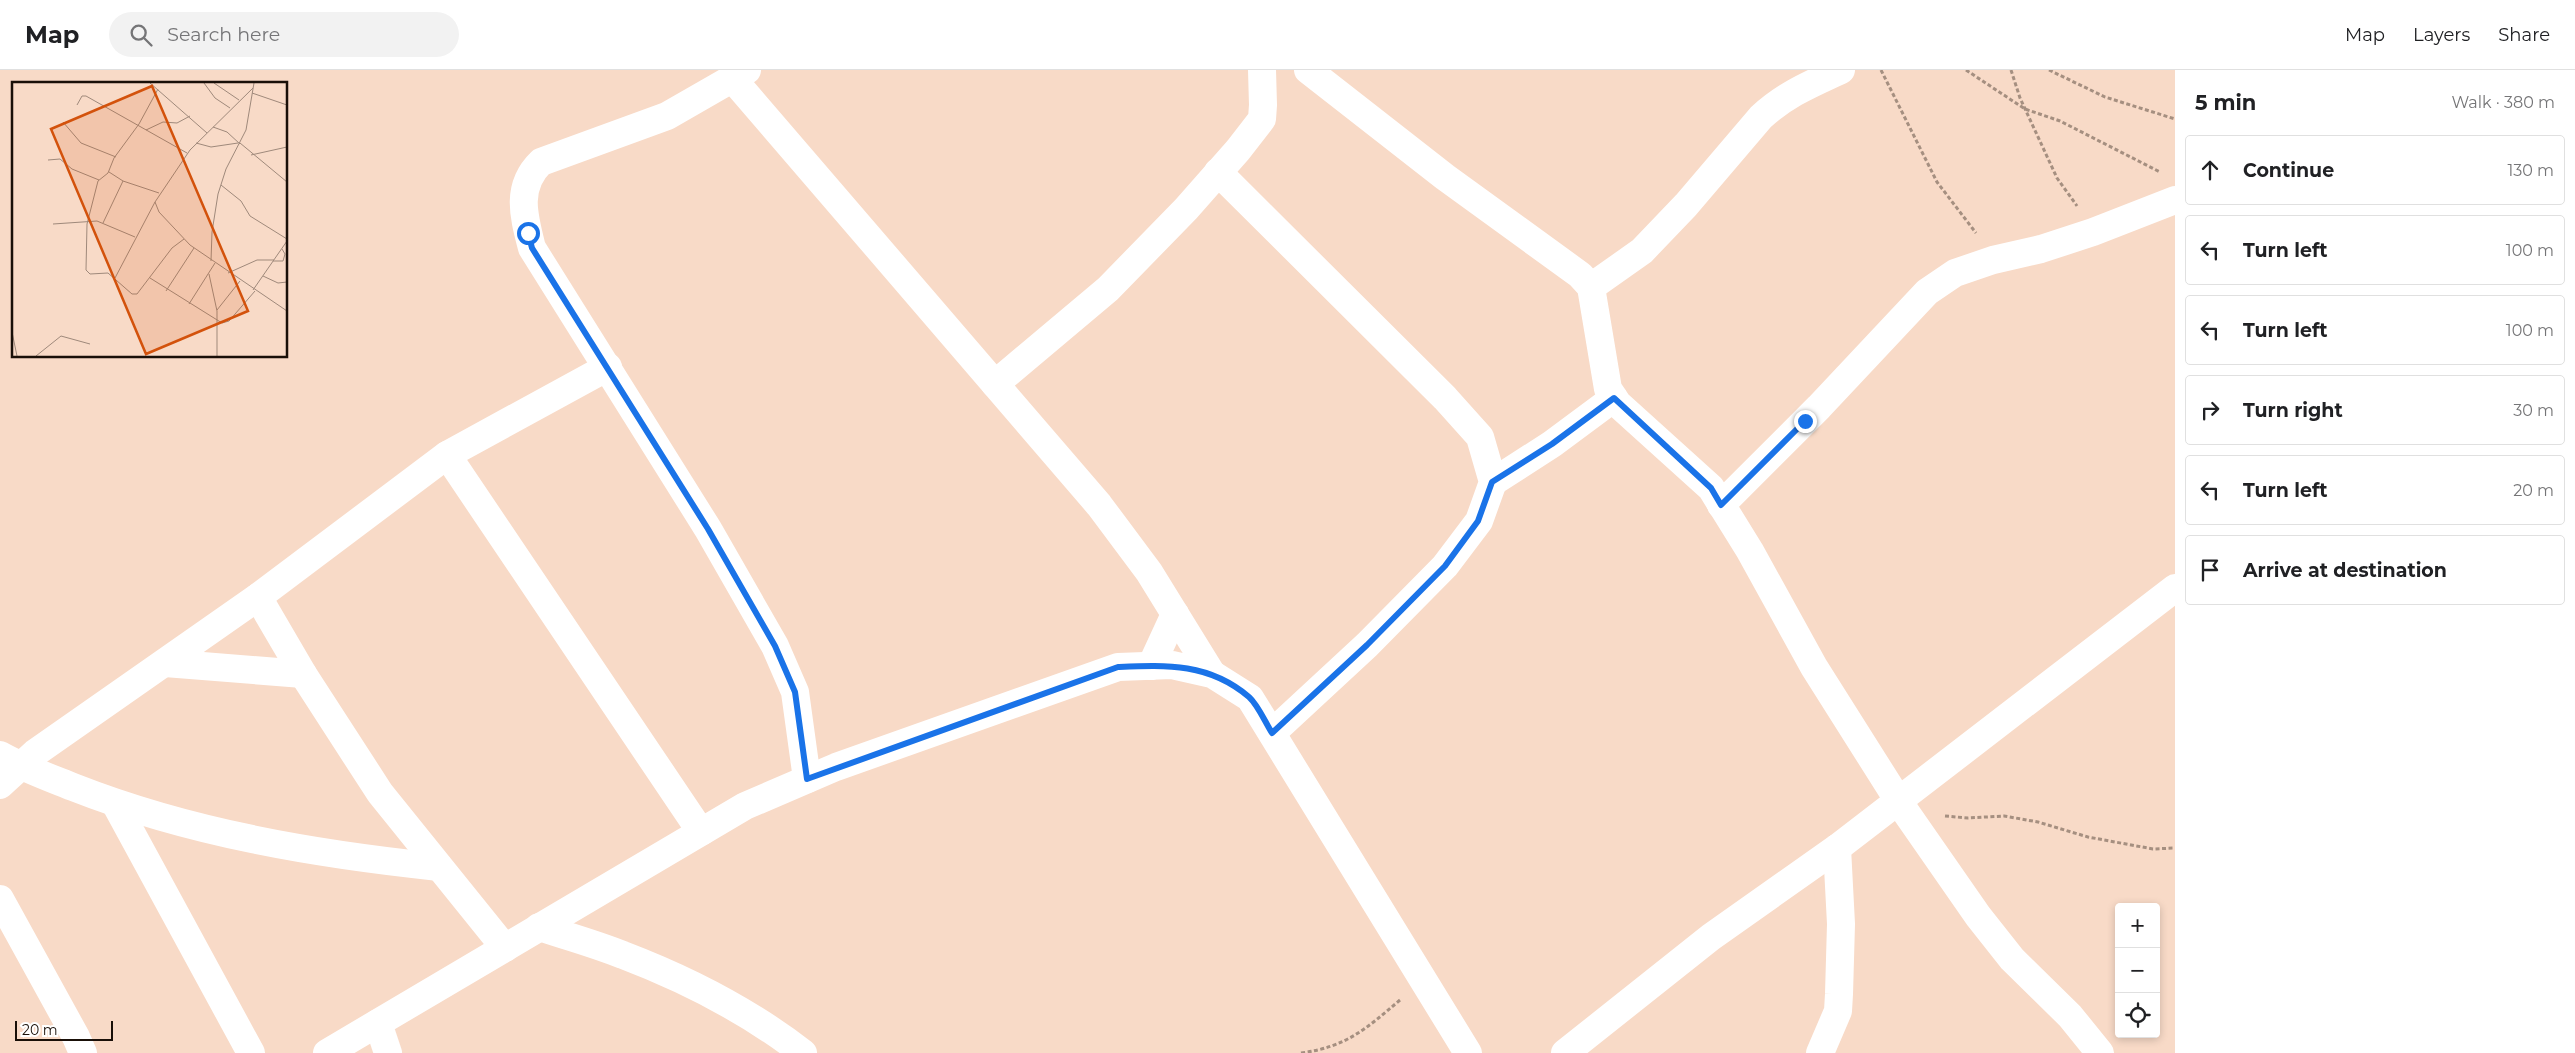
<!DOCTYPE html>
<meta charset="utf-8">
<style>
:root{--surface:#fff;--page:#f2f2f2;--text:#202124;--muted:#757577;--line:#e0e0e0}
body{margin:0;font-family:Montserrat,sans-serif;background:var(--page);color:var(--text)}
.controls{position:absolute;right:15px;bottom:15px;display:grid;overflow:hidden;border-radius:5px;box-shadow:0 2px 8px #0003}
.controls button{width:45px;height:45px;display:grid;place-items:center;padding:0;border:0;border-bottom:1px solid var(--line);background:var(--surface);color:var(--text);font:25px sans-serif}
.scale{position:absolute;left:15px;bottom:12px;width:98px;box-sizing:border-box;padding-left:5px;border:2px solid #190f08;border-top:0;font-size:14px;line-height:18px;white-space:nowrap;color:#190f08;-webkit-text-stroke:4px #fff;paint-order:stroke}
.stop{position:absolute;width:15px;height:15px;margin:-11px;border:4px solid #1a73e8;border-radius:50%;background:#fff}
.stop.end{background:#1a73e8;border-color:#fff;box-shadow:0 1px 5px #0008}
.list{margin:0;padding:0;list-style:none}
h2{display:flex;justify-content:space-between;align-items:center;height:65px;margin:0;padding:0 20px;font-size:21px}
h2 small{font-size:16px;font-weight:400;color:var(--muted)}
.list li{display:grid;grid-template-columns:32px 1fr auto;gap:15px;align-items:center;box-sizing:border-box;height:70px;margin:0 10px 10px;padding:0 10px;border:1px solid var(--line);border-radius:5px}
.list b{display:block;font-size:19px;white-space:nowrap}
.list em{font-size:16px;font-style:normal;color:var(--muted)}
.icon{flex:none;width:28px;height:28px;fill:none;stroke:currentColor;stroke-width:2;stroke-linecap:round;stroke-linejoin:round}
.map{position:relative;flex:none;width:2175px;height:983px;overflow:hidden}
header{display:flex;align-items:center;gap:30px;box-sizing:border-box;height:70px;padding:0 25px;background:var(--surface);border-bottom:1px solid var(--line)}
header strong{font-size:24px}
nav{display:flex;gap:28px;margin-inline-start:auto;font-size:18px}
.search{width:350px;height:45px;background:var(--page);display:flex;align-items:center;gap:12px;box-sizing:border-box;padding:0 18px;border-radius:28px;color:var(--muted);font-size:19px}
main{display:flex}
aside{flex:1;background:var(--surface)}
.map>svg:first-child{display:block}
</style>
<header>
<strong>Map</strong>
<div class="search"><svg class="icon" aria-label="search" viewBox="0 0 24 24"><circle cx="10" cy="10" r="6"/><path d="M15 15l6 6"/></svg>Search here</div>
<nav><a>Map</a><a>Layers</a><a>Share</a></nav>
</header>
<main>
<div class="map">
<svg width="2175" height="983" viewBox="0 0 2175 983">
<rect width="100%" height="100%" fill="#f8dac7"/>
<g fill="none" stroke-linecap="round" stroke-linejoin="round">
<!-- path -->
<g stroke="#a58f80" stroke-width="3" stroke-dasharray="4 2.5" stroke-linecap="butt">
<path d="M1881,0L1937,112L1976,163"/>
<path d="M1966,0L2025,39L2060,51L2160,102"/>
<path d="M2011,0L2020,28L2057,108L2077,136"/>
<path d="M2049,0L2105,27L2175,49"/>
<path d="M1945,746L1968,748L2004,746L2038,752L2088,767L2153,779L2175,778"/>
<path d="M1301,983C1346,977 1366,959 1400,930"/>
</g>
<!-- street -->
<g stroke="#fff" stroke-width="28">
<path d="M747,0L667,46L541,92C515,117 524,147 532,178L708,459L775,576L795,622L807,709"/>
<path d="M1308,0L1445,107L1580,205L1591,217L1608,319L1618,334L1711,418L1750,481L1814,597L1905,741L1978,846L2012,889L2070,946L2100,983"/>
<path d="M732,8L1099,435L1149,502L1212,604"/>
<path d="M1218,102L1445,328L1480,367L1493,412L1479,451L1445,496L1367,575L1272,663"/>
<path d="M1591,217L1642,181L1686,135L1761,47C1786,24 1811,14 1841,0"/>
<path d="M995,314L1108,219L1186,139L1238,80L1262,49L1263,35L1262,0"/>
<path d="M447,385L701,762"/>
<path d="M1493,412L1552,374L1614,328"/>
<path d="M1721,435L1819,337L1927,222L1955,203L1993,190L2041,179L2093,162L2175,130"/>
<path d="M258,527L303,604L380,723L505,878"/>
<path d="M165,593L303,604"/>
<path d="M1151,596L1175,544"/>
<path d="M0,685C23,698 48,707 73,717C190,763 315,784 439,797"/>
<path d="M0,715L35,683L258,527L447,385L608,297"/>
<path d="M115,733L251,983"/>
<path d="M0,829L76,967L83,983"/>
<path d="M539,857C567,866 596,874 623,885C686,909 750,942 803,983"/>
<path d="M378,953L388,983"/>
<path d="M327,983L745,736L836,697L1118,597L1172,595L1212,604L1250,628L1468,983"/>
<path d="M1565,983L1711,867L1837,778L2175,518"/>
<path d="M1820,983L1838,941L1839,924L1841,854L1837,778"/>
</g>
</g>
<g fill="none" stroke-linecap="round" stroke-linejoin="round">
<!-- route -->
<path stroke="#1a73e8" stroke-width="6" d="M528,163L532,178L708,459L775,576L795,622L807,709L1118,597C1167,595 1209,593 1249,627C1258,635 1265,652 1272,663L1367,575L1445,496L1478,451L1492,412L1552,374L1614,328L1711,418L1721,435L1805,351"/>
</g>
<!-- overview -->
<g transform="translate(12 12)">
<rect width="275" height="275" fill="#f8dac7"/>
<path fill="none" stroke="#9f897b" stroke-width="1" d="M138,1L195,51M192,1L203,16L218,26M202,1L227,18M241,6L178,68L143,120L147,130L178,163L275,229M146,7L127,42L102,76L96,91L86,99L75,142L74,188L78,192L96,191L120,212H125L160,166L172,157M240,11L275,23M65,23L70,14H74L175,71M51,40L69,61L104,75M201,45L215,50L228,62M134,48L151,40L165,41L178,34M184,61L199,65L226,61M228,61L275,100M239,73L275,65M36,78L48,77L60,87L87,98M97,90L111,99M209,103L229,119L238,134L275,157M91,141L111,99L147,111M41,142L85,139L123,155M199,179L200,150L206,112L214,87L234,48L242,1M261,179H271L273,172L270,167M216,191L245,178H262M197,192L205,229V274M251,194L266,201L275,200M103,196L143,120M138,196L210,241L217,239L243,209M241,208L275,159M154,209L182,166M177,222L203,181M205,228L228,199M0,250L5,274M24,274L49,254L78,262"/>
<path fill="#d3520c" fill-opacity="0.15" stroke="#d3520c" stroke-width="2.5" d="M140,4L236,229L134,272L39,47Z"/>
<rect width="275" height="275" fill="none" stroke="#190f08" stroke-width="2.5"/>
</g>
</svg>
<div class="controls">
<button>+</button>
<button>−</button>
<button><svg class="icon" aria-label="locate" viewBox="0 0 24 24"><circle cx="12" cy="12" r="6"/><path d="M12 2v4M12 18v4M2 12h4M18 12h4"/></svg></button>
</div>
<div class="scale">20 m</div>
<div class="stop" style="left:528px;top:163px"></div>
<div class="stop end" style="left:1805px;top:351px"></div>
</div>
<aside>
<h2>5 min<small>Walk · 380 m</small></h2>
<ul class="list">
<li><svg class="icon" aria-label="ahead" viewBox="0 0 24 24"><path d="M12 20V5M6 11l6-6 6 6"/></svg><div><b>Continue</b></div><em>130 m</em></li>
<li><svg class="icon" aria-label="left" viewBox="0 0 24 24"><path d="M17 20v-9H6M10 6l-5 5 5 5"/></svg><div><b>Turn left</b></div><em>100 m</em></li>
<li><svg class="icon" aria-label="left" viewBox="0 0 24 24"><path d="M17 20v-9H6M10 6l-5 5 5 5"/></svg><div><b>Turn left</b></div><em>100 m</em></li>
<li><svg class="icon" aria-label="right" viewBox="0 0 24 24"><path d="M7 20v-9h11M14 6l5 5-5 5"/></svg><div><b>Turn right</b></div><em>30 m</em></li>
<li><svg class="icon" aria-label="left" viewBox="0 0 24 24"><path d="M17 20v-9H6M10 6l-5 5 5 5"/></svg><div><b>Turn left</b></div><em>20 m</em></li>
<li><svg class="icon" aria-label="arrive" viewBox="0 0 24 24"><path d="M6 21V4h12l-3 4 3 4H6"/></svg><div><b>Arrive at destination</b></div></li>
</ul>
</aside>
</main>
